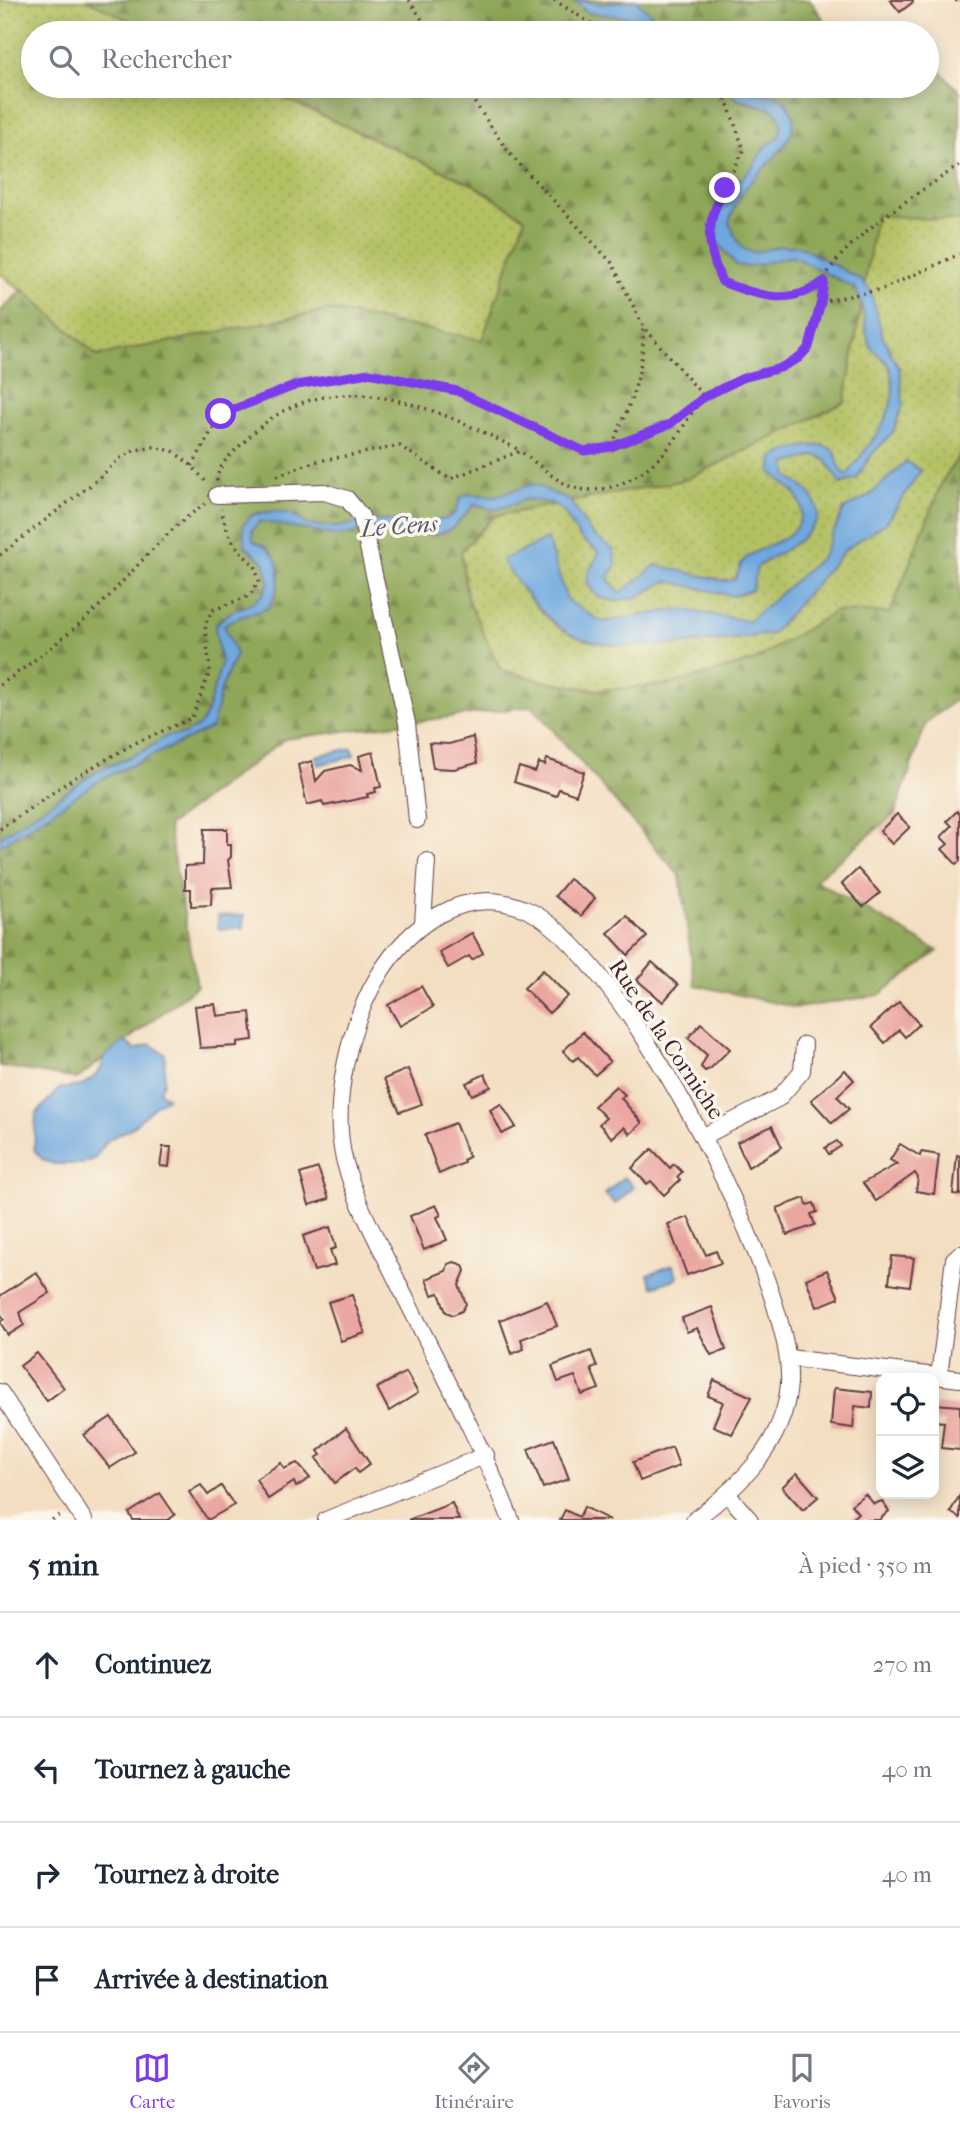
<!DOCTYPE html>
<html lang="fr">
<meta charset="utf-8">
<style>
:root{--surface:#fff;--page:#f2f2f3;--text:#1f2937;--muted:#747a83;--line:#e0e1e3;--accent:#7c3aed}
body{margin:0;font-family:"IM FELL French Canon",serif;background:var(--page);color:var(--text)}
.controls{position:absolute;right:21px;bottom:21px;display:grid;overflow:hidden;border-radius:14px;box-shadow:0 4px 18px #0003}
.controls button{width:63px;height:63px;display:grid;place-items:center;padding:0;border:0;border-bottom:2px solid var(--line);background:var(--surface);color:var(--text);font:35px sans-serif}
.stop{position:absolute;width:21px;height:21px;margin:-16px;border:5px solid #7c3aed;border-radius:50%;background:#fff}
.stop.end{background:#7c3aed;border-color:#fff;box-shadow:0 2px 7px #0008}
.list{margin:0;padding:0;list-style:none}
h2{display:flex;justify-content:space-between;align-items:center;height:91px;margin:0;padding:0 28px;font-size:30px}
h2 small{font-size:23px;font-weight:400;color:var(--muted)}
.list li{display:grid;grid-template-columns:46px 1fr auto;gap:21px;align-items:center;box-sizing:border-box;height:105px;padding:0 28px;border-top:2px solid var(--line)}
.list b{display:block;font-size:26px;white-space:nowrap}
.list em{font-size:23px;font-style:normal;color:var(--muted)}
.icon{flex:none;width:38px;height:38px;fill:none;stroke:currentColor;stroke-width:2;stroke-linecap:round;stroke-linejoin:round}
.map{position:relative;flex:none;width:960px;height:1520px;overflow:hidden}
.search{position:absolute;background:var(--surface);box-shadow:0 4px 18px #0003;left:21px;right:21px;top:21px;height:77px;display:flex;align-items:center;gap:18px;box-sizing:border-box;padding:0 24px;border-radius:38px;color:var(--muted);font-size:26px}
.sheet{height:511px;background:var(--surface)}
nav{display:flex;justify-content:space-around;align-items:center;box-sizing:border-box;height:98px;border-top:2px solid var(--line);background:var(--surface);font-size:19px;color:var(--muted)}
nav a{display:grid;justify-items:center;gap:4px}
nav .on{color:var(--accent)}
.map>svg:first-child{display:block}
</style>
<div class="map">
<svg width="960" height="1520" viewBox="0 0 960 1520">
<defs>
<pattern id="grass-dots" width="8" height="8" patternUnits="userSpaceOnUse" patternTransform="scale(1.75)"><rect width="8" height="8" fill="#b4c163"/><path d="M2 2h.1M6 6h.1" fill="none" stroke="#9ca556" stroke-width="1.8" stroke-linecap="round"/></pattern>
<pattern id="forest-firs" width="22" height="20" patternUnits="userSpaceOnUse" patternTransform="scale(1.75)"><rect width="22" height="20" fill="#8fa759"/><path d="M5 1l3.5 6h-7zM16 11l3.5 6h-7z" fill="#77874a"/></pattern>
</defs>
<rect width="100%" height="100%" fill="#fbf7ec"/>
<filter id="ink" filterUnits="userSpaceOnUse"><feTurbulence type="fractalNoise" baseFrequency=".0143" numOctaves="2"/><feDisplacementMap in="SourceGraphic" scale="14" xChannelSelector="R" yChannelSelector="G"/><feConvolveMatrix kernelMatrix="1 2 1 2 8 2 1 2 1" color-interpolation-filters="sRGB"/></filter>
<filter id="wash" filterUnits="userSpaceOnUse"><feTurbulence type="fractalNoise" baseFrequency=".00686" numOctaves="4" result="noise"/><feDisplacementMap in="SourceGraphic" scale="28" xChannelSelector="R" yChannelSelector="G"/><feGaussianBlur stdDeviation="1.57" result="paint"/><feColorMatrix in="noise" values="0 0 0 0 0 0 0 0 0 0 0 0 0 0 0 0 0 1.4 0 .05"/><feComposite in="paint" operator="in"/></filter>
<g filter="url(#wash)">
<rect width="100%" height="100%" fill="#f3dec1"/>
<!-- grass -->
<g fill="url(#grass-dots)" stroke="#7f7047" stroke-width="2">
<path d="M0,0H88L154,33H33V86H258L474,185L525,218L482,341L329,310L97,356L0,273Z"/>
<path d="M876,214L960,221V454L942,482L890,613L836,611L753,661L669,685L598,690L546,682L500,669L467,598L461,551L494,516L685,480L845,402Z"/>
</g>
<!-- forest -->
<g fill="url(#forest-firs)" stroke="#6c6342" stroke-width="2">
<path d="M88,0H810L833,33H154Z"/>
<path d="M927,58L960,92V221L876,215L845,402L685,480L494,516L461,551L467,598L500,669L546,682L598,690L669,685L753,661L836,611L890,613L942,482L960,454V696L926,723L895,814L815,880L938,951L879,995L798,1008L695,985L680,876L532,706L285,739L168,826L197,986L77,1079L0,1066V312L23,289L97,356L329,310L482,340L525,218L474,185L258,86H927Z"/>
</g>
<!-- water -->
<g fill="#6ea8de" stroke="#5c6484" stroke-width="2">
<path d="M572,0L603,4L636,0L668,30L694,33H638L628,17L589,13Z"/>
<path d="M723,86C736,86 743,89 755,92C778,97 782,90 794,117C794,148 763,165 746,188C738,198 733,210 729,223L741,247L752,253L780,246H799L860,279L870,290L883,337L900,370L903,405L893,432L872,454L856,479L840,484L826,460L816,455L786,464L788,476C804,488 818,494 818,518C805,543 779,552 757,567L752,590L733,596L667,581L635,598L614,601L598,597C577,576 592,572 599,552L580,538L563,511L551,503L527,499L495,510L475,504L454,527L440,534L374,529L338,536L260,521L252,530L253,541C284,551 285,583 268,608C254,615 237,615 224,625L236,654L221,689L212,728L102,779L0,846V837L96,772L145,750L167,736L185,734L200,725L207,712L221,664L215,627C232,600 258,614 269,581L264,562L245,546L243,525L252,515L274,511L291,514L307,525L338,527L361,522L403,520L424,523L446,519L455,513L460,499L466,494L495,496L534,484L570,501L592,534L614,550L616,565L608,579L621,593L656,565L725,581L734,580C739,574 738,566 744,560C760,542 802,545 802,507L795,493L771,472L773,457C790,449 819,439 835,451L840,470L847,475C869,443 903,412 890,369C887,358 874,355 870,345C863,326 866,306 855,288L792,256L749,267L736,265L716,241L720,208L727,193L752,168L764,148L778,138L782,126L779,116L772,109L737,99Z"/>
<path d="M906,462L921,470L887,522L846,549L772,634C720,640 605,660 562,629C538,612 519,585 502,560L547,539L567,600L602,622L680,609L749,621L822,557L844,509L870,495Z"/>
<path d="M352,748L354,756L318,765L316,756Z"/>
<path d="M244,915V928L218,929V916Z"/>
<path d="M125,1041L135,1050L150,1044L165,1054L164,1083L159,1091L168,1098L156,1105L133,1127L108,1140L94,1159L82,1164H54L43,1160L34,1150L36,1114L59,1089L81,1086L94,1077L101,1069L104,1057Z"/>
<path d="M624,1177L634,1187L615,1204L605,1194Z"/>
<path d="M673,1265L678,1278L653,1287L648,1274Z"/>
</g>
<g id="blocks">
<!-- building -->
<g fill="#eaa6a0">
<path d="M890,0H912L913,2L900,12Z"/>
<path d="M473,737L477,763L454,769L433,768L429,743L449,744Z"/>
<path d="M373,752L381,787L375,788L376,792L367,794L368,797L324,806L322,801L307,805L298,765L312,761L316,781L325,771L350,765L362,770L359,756Z"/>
<path d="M547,759L584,772L576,795L559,789L556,796L514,782L519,767L535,772L539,763L545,765Z"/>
<path d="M957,811L960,815V861L956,864L942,849L948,844L941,837L952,826L947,821Z"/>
<path d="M897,814L910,827L892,844L880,831Z"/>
<path d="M204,829H227V844H231V857L228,860L232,887L212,888L211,905L191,906V889H185V866L203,865Z"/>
<path d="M858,869L880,893L863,907L842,884Z"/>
<path d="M569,879L595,898L581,916L555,896Z"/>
<path d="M627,916L647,937L628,955L608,933Z"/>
<path d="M472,933L483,953L472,960L469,956L448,968L439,952Z"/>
<path d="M652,962L678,985L663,1002L637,980Z"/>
<path d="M543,970L568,996L549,1013L524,988Z"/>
<path d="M421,986L433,1007L400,1026L388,1005Z"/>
<path d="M899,1002L919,1024L905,1037L899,1030L885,1043L871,1027Z"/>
<path d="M215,1004L217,1016L250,1012L253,1040L237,1042V1046L200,1048L195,1006Z"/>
<path d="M701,1023L730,1049L710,1069L705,1071L701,1067L707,1055L688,1038Z"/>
<path d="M583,1032L610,1062L595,1075L578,1057L573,1061L563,1051Z"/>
<path d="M408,1069L422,1104L400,1112L384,1079Z"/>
<path d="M845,1070L854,1080L837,1096L849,1109L832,1123L811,1100Z"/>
<path d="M485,1074L491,1087L472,1095L466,1083Z"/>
<path d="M616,1086L625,1095L621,1098L642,1123L630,1134L624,1127L612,1138L599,1124L606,1118L594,1106Z"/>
<path d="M501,1104L516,1127L502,1134L490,1110Z"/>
<path d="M455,1123L469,1157L463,1160L464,1163L439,1174L425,1135Z"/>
<path d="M772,1126L782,1147L748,1167L737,1142Z"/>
<path d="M837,1141L841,1146L829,1154L825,1148Z"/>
<path d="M900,1144L920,1156L921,1152L939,1155L934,1194L916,1191L918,1178L915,1173L876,1201L863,1183L897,1164L890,1160Z"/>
<path d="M163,1147H171L169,1167L160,1166Z"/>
<path d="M652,1149L670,1168L674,1164L682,1172L677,1177L680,1180L664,1195L651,1181L647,1184L632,1168Z"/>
<path d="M957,1155L960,1156V1195L953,1194Z"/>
<path d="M318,1168L329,1199L309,1205L300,1174Z"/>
<path d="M805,1198L807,1205L814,1203L817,1212L811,1214L815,1225L787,1235L777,1208Z"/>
<path d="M436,1205L441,1215L437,1217L447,1240L424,1250L410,1216Z"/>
<path d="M688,1217L706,1255L716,1251L721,1263L687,1275L668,1224Z"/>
<path d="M330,1227L336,1248L330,1250L335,1265L314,1271L303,1236Z"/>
<path d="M892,1256L914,1258L910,1286L889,1283Z"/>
<path d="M454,1262L463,1265L465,1271L459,1285L466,1304L462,1311L453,1315L446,1312L439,1293L432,1295L426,1279L446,1271L448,1264Z"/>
<path d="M827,1270L839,1298L817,1307L806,1279Z"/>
<path d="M36,1272L50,1293L20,1312L24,1325L8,1335L0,1322L4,1319L0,1313V1296Z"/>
<path d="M352,1295L365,1333L341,1341L328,1302Z"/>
<path d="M547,1301L557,1326L521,1339L524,1349L512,1354L500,1320Z"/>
<path d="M712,1307L726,1350L711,1355L697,1328L687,1332L682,1318Z"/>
<path d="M591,1351L597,1367L591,1369L599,1389L582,1395L575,1376L558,1382L552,1366Z"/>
<path d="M37,1353L64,1388L47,1401L20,1366Z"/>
<path d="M406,1372L418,1393L389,1411L377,1388Z"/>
<path d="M714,1380L752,1397L732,1434L713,1426L723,1402L708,1396Z"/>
<path d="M834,1388L872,1392L871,1408L855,1406L853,1428L831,1425Z"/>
<path d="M934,1404L960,1406V1450L941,1448L944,1422L934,1421Z"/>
<path d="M111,1417L135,1452L110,1468L84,1435Z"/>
<path d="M346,1428L370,1464L358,1473L355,1468L335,1483L316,1458L321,1455L318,1451Z"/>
<path d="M554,1439L569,1479L543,1488L528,1449Z"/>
<path d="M672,1447L679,1466L640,1481L633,1462Z"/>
<path d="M281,1463L284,1469L297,1463L310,1478L296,1487L294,1482L268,1499L256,1479Z"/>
<path d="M797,1473L818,1497L803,1510L782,1487Z"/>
<path d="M201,1485L208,1495L221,1486L234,1505L208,1520L189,1492Z"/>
<path d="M160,1493L175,1515L168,1520H133L129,1513Z"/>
<path d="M865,1494L874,1504L882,1501L889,1511L879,1520H850L858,1513L851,1505Z"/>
<path d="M960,1495V1518L950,1512Z"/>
<path d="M452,1503L459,1520H408Z"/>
<path d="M584,1507L610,1520H560L565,1510L579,1517Z"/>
</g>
</g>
</g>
<g filter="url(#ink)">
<use href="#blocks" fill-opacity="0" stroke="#633c42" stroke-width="2"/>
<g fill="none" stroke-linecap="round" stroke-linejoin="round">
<defs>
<g id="street">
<path d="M217,495L324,492L347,499L361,516L407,723L417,820"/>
<path d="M423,923L427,861"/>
<path d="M704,1136L779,1098L802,1071L804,1045"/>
<path d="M789,1358L960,1379"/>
<path d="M939,1376L954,1259L960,1254"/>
<path d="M0,1392L84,1520"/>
<path d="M728,1495L750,1520"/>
<path d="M326,1520L486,1455"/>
<path d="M511,1520C479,1438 437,1362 398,1283C379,1243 355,1202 344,1159C331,1103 349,1026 377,978C407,927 463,883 525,909C619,947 795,1283 789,1383C785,1443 740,1486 694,1520"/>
</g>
</defs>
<!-- street casing -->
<use href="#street" stroke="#633c42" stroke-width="18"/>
<!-- path -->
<g stroke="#633c42" stroke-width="3.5" stroke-dasharray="2 5" stroke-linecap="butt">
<path d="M409,0L431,33"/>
<path d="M554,0L606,33"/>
<path d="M956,0L960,5"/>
<path d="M718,86L726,99L744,150L715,205L707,238L721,282C758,296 791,307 824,281"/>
<path d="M821,302L883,289L960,254"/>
<path d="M612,445C630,406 645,370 643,326"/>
<path d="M192,466L221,414L297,385L369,373L457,391L584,451L611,447L670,424L704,397L643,326L612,263L510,154L463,86"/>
<path d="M277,476L313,462L400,446L450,479L520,451C535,461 555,481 572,487C611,499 651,471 673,442C684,428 691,410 703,398C729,373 775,380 800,356C822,335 814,297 826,276C848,236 921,191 960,165"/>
<path d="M217,481C217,464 236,450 247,439C327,357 433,406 519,450"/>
<path d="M0,555L97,480L119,459L135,450L153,447L173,451L192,466L207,483"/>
<path d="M0,685C32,663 64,638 93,612C131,576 161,533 205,504"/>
<path d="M0,829L74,778L133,744L192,718L210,671L205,624L213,610L249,596L259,581L255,565C234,549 227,534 221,509"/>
<path d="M52,1520L62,1514"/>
</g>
<!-- street -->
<use href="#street" stroke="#fff" stroke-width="16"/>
</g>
</g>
<g fill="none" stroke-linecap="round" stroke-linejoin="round" filter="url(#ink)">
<!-- route -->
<path stroke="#7c3aed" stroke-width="9" d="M221,414L297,385L369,373L457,391L584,451L611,447L670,424L704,397L743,378L780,368L799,358L809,347L821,302L824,281C791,307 758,296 722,282C706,244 704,225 725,188"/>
</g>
<g text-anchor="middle" stroke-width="7" stroke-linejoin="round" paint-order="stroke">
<!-- street labels -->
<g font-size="23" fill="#4a1f2b" stroke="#fbf7ec">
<text transform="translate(667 1039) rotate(56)" y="8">Rue de la Corniche</text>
</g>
<!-- water labels -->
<g font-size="24" font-style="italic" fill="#585673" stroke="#fbf7ec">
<text transform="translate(399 526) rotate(-4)" y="8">Le Cens</text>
</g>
</g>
</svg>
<div class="controls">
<button><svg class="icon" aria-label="locate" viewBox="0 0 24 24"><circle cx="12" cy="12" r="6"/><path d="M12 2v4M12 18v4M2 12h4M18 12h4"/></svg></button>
<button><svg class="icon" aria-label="layers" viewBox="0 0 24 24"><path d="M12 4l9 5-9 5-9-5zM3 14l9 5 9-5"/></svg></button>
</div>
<div class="stop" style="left:221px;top:414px"></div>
<div class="stop end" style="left:725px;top:188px"></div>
<div class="search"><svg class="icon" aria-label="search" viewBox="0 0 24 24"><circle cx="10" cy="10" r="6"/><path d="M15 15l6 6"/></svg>Rechercher</div>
</div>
<section class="sheet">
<h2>5 min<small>À pied · 350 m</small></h2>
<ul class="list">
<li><svg class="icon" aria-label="ahead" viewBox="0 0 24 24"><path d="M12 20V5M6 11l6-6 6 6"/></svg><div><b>Continuez</b></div><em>270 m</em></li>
<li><svg class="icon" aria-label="left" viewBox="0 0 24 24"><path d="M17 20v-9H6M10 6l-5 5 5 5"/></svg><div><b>Tournez à gauche</b></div><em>40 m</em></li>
<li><svg class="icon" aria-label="right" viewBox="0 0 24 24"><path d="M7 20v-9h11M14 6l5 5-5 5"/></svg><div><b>Tournez à droite</b></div><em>40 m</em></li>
<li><svg class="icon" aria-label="arrive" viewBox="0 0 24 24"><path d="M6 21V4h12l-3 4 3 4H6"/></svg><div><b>Arrivée à destination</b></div></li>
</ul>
</section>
<nav>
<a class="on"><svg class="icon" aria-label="map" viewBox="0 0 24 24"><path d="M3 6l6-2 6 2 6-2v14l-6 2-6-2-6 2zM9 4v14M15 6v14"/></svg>Carte</a>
<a><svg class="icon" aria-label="directions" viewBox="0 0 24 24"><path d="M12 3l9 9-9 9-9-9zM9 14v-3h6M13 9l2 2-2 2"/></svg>Itinéraire</a>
<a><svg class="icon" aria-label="saved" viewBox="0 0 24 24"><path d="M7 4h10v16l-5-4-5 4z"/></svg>Favoris</a>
</nav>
